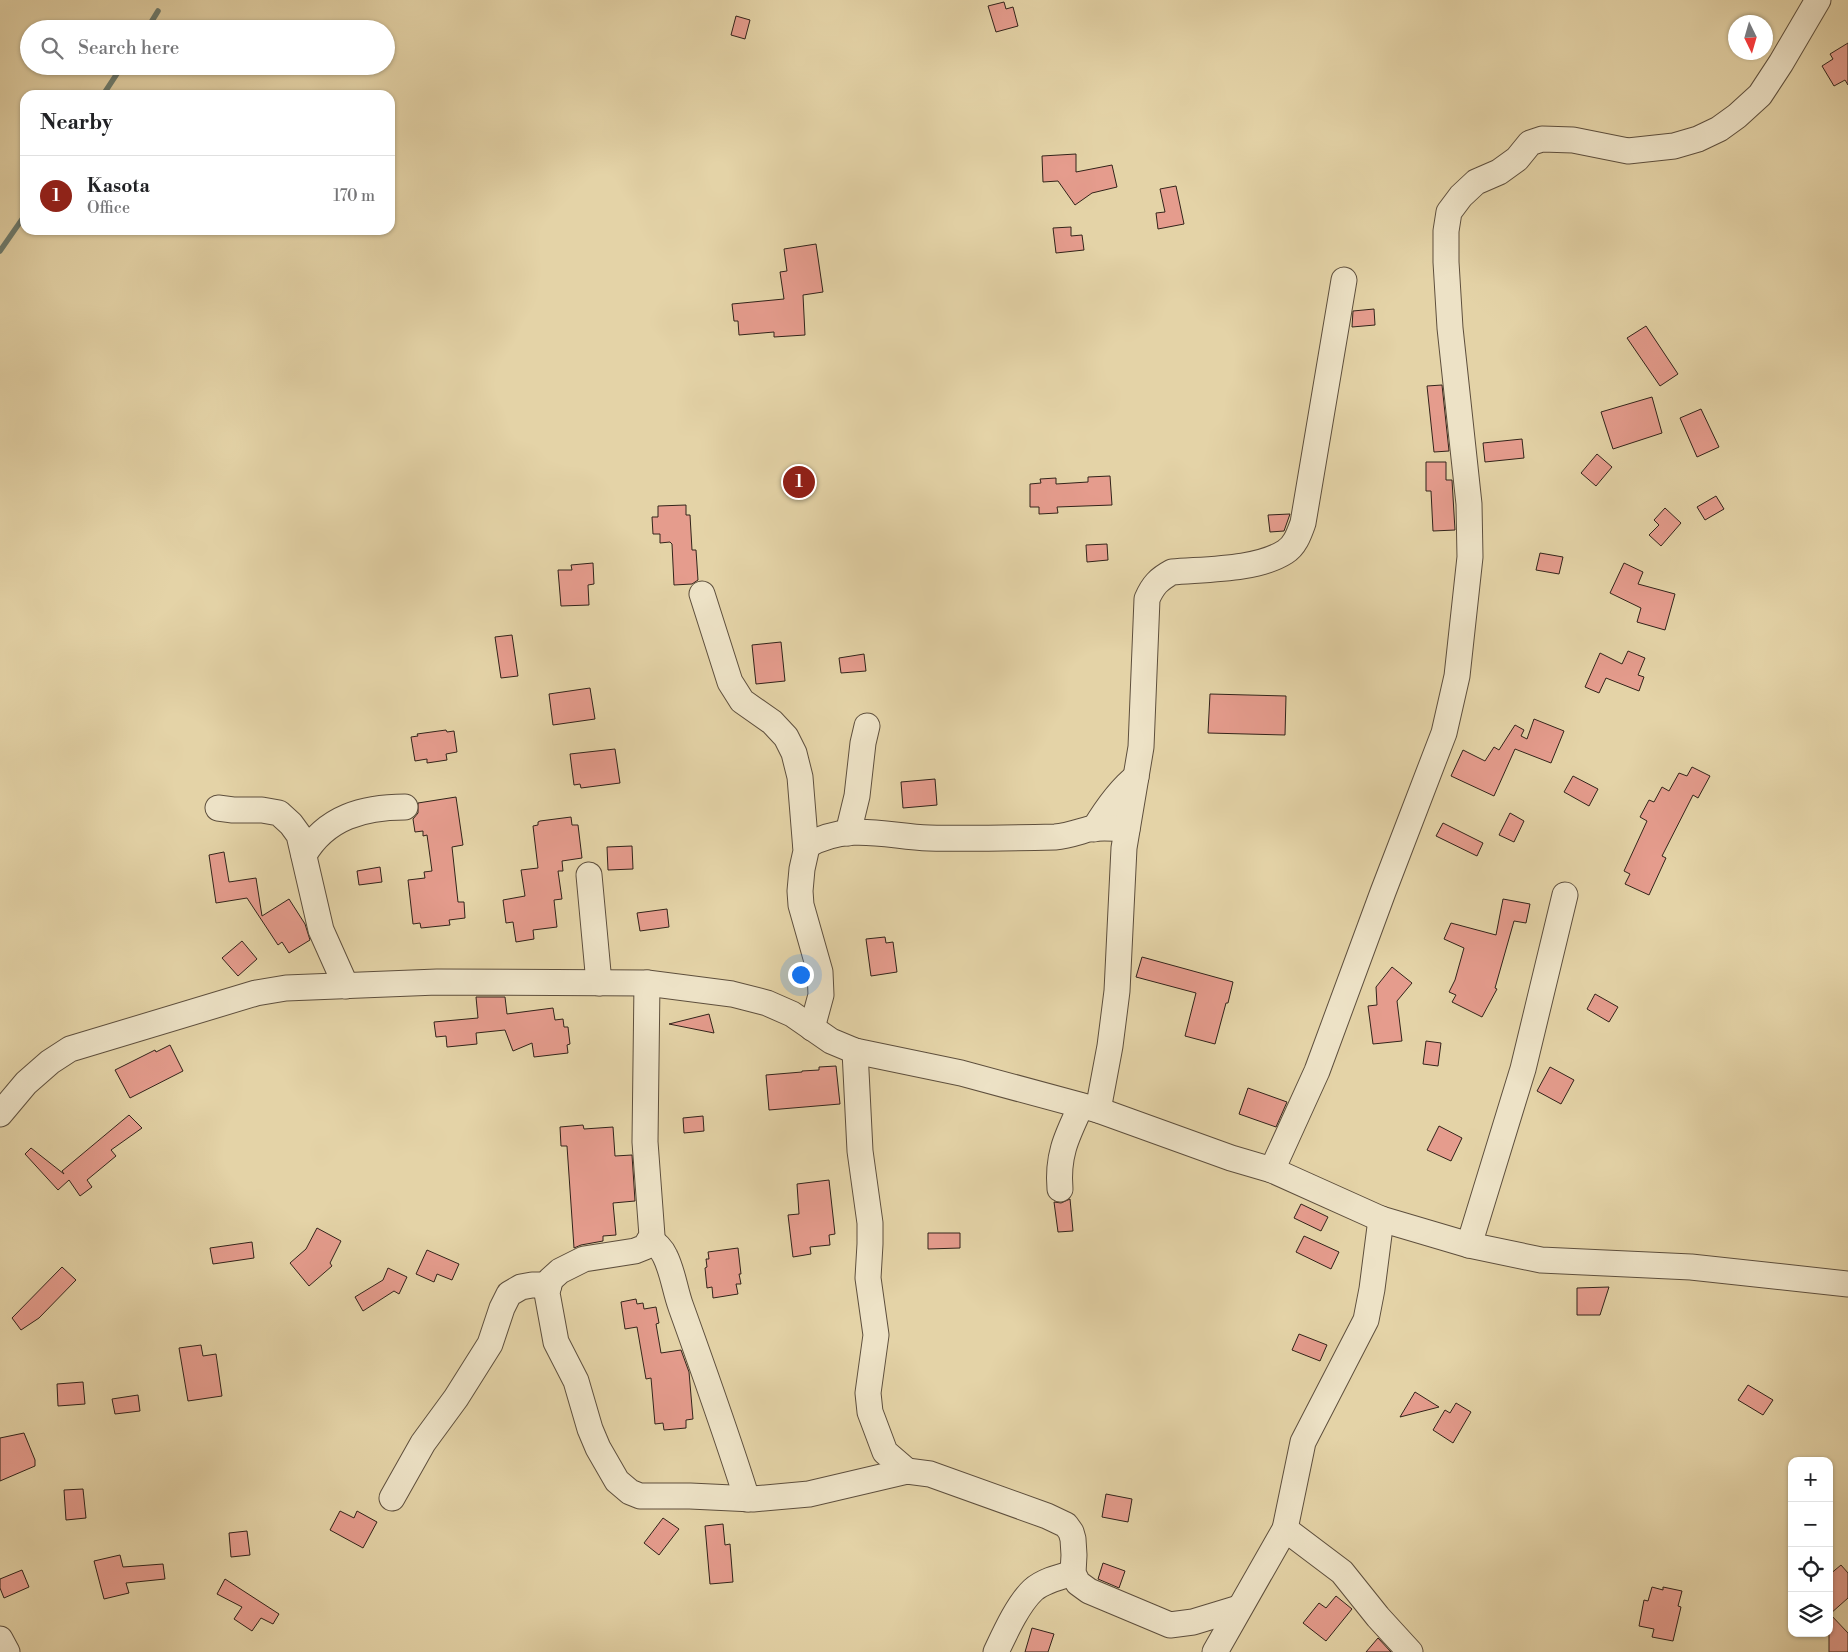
<!DOCTYPE html>
<meta charset="utf-8">
<style>
:root{--surface:#fff;--page:#f2f2f2;--text:#202124;--muted:#757577;--line:#e0e0e0;--accent:#8f2418}
body{margin:0;font-family:"Libre Bodoni",serif;background:var(--page);color:var(--text)}
.controls{position:absolute;right:15px;bottom:15px;display:grid;overflow:hidden;border-radius:10px;box-shadow:0 1px 4px #0004}
.controls button{width:45px;height:45px;display:grid;place-items:center;padding:0;border:0;border-bottom:1px solid var(--line);background:var(--surface);color:var(--text);font:25px sans-serif}
.compass{position:absolute;left:1728px;top:15px;width:45px;height:45px;border-radius:50%;background:var(--surface);box-shadow:0 1px 4px #0004;rotate:175deg}
.you{position:absolute;left:800px;top:974px;width:18px;height:18px;margin:-12px;border:4px solid #fff;border-radius:50%;background:#1a73e8;box-shadow:0 0 0 8px #1a73e833}
.badge{display:grid;place-items:center;width:32px;height:32px;border-radius:50%;background:var(--accent);color:#fff;font-size:16px;font-weight:700}
.pin{position:absolute;translate:-50% -50%;border:2px solid #fff;box-shadow:0 1px 5px #0006}
.list{margin:0;padding:0;list-style:none}
h2{display:flex;justify-content:space-between;align-items:center;height:65px;margin:0;padding:0 20px;font-size:21px}
h2 small{font-size:16px;font-weight:400;color:var(--muted)}
.list li{display:grid;grid-template-columns:32px 1fr auto;gap:15px;align-items:center;box-sizing:border-box;height:80px;padding:0 20px;border-top:1px solid var(--line)}
.list b{display:block;font-size:19px;white-space:nowrap}
.list p{margin:0;font-size:16px;white-space:nowrap;color:var(--muted)}
.list em{font-size:16px;font-style:normal;color:var(--muted)}
.icon{flex:none;width:28px;height:28px;fill:none;stroke:currentColor;stroke-width:2;stroke-linecap:round;stroke-linejoin:round}
.map{position:relative;flex:none;width:1848px;height:1652px;overflow:hidden}
.search{position:absolute;background:var(--surface);box-shadow:0 1px 4px #0004;left:20px;top:20px;width:375px;height:55px;display:flex;align-items:center;gap:12px;box-sizing:border-box;padding:0 18px;border-radius:28px;color:var(--muted);font-size:19px}
.panel{position:absolute;background:var(--surface);box-shadow:0 1px 4px #0004;left:20px;top:90px;width:375px;height:145px;border-radius:15px}
.map>svg:first-child{display:block}
</style>
<div class="map">
<svg width="1848" height="1652" viewBox="0 0 1848 1652">
<rect width="100%" height="100%" fill="#e4d3a7"/>
<filter id="stains"><feTurbulence type="fractalNoise" baseFrequency=".004" numOctaves="4"/><feColorMatrix values="0 0 0 0 .2 0 0 0 0 .09 0 0 0 0 .02 0 0 0 .5 -.17"/></filter>
<radialGradient id="worn" r=".72"><stop offset=".6" stop-color="#630" stop-opacity="0"/><stop offset="1" stop-color="#630" stop-opacity=".3"/></radialGradient>
<g fill="none" stroke-linecap="round" stroke-linejoin="round">
<!-- stream -->
<g stroke="#6d7c6f" stroke-width="5.5">
<path d="M147,29L158,11"/>
<path d="M103,95L122,66"/>
<path d="M0,251L25,215"/>
</g>
</g>
<!-- building -->
<g fill="#e59c8d" stroke="#32231a">
<path d="M1004,2L1006,9L1013,7L1018,26L996,32L988,6Z"/>
<path d="M736,16L750,20L745,39L731,35Z"/>
<path d="M1848,43V85L1845,80L1834,86L1822,66L1833,59L1830,54Z"/>
<path d="M1076,154V172L1112,165L1117,187L1092,193L1075,205L1058,181L1043,182L1042,156Z"/>
<path d="M1176,186L1184,224L1158,229L1156,213L1165,212L1160,189Z"/>
<path d="M1071,227V236L1082,235L1084,250L1056,253L1053,228Z"/>
<path d="M816,244L823,292L803,295L805,335L774,337V332L739,335L738,321H734L732,304L784,299L780,272L787,271L784,249Z"/>
<path d="M1374,309L1375,325L1352,327L1353,311Z"/>
<path d="M1646,326L1678,374L1660,386L1627,338Z"/>
<path d="M1442,385L1449,451L1434,452L1427,386Z"/>
<path d="M1652,397L1662,433L1613,449L1601,412Z"/>
<path d="M1701,409L1719,447L1697,457L1680,418Z"/>
<path d="M1522,439L1524,458L1485,462L1483,443Z"/>
<path d="M1597,454L1612,467L1596,486L1581,473Z"/>
<path d="M1426,462H1446V480H1452L1455,530L1433,531L1431,491H1426Z"/>
<path d="M1110,476L1112,505L1057,507L1058,513L1039,514V507H1030V484L1041,483L1040,479L1056,478V484L1088,482V477Z"/>
<path d="M1716,496L1724,509L1705,520L1697,507Z"/>
<path d="M686,505V515H690L692,550H696L698,580L692,584L674,585L672,544L670,542L660,543V534H653L652,517H658V506Z"/>
<path d="M1665,508L1681,523L1661,546L1649,535L1659,525L1654,520Z"/>
<path d="M1290,514L1284,531L1270,532L1268,515Z"/>
<path d="M1107,544L1108,560L1087,562L1086,545Z"/>
<path d="M1540,553L1563,557L1559,574L1536,570Z"/>
<path d="M593,563L594,584L588,585L589,605L561,606L558,570H572L571,565Z"/>
<path d="M1624,563L1643,572L1638,584L1675,594L1665,630L1637,622L1641,608L1610,593Z"/>
<path d="M512,635L518,676L501,678L495,637Z"/>
<path d="M781,642L785,681L756,684L752,645Z"/>
<path d="M1628,651L1645,658L1638,675L1644,677L1639,691L1606,678L1599,693L1585,687L1600,653L1622,664Z"/>
<path d="M864,654L866,671L841,673L839,658Z"/>
<path d="M590,688L595,719L553,725L549,694Z"/>
<path d="M1210,694L1286,696L1285,735L1208,733Z"/>
<path d="M1534,719L1564,731L1551,763L1515,749L1494,796L1451,776L1463,750L1485,761L1494,747L1499,750L1515,725L1524,730L1521,736L1527,739Z"/>
<path d="M446,730L447,732L454,731L457,752L446,754L447,760L427,763V759L415,761L411,737L418,736L417,734Z"/>
<path d="M615,749L620,783L581,788L580,784L574,785L570,754Z"/>
<path d="M1692,767L1710,776L1698,798L1693,795L1662,856L1666,858L1649,895L1625,884L1630,874L1624,871L1647,821L1640,817L1649,800L1654,802L1662,787L1669,791L1679,773L1687,776Z"/>
<path d="M1573,776L1598,789L1589,806L1564,792Z"/>
<path d="M935,779L937,805L903,808L901,782Z"/>
<path d="M456,797L463,845L452,847L458,902H464L465,918L449,920L450,925L421,928L420,923L413,924L408,880L425,878L424,872L432,871L427,835L423,836V831L415,832L413,819L418,813V803Z"/>
<path d="M1510,813L1524,821L1514,842L1499,835Z"/>
<path d="M571,817L572,825H578L582,858L562,861L563,871H558L562,899L554,900L557,927L533,930L534,939L516,942L513,922L506,923L503,900L525,896L521,870L538,868L533,826L538,825V822L540,821Z"/>
<path d="M1443,823L1483,843L1477,856L1436,836Z"/>
<path d="M632,846L633,869L608,870L607,847Z"/>
<path d="M224,852L229,882L256,878L262,916L289,899L305,924L310,940L289,953L282,942L278,945L247,898L216,903L209,855Z"/>
<path d="M380,867L382,882L359,885L357,871Z"/>
<path d="M1503,899L1530,904L1526,923L1514,921L1495,988L1497,989L1482,1017L1452,1002L1456,995L1449,992L1455,980L1464,948L1444,939L1451,923L1496,935Z"/>
<path d="M667,909L669,927L640,931L637,913Z"/>
<path d="M885,937L886,943L893,942L897,972L871,976L866,939Z"/>
<path d="M242,941L257,959L238,976L222,958Z"/>
<path d="M1142,957L1233,982L1228,1003H1226L1215,1044L1185,1036L1196,993L1136,977Z"/>
<path d="M1392,967L1412,983L1397,1001L1402,1041L1373,1044L1368,1006L1377,1005L1376,987Z"/>
<path d="M1595,994L1618,1007L1609,1022L1587,1009Z"/>
<path d="M476,997H505L507,1014L553,1008L555,1020L563,1019L564,1027H568L570,1044L567,1045L568,1053L534,1057L532,1043L513,1051L505,1030L476,1033L477,1044L447,1047L446,1036L436,1037L434,1022L478,1018Z"/>
<path d="M709,1014L714,1033L669,1024Z"/>
<path d="M1426,1041L1441,1043L1438,1066L1423,1064Z"/>
<path d="M170,1045L183,1071L130,1098L115,1070L155,1050L156,1052Z"/>
<path d="M836,1066L840,1104L769,1110L766,1075L802,1072V1071L819,1070V1067Z"/>
<path d="M1550,1067L1574,1080L1561,1104L1537,1091Z"/>
<path d="M1248,1088L1287,1102L1276,1127L1239,1114Z"/>
<path d="M129,1115L142,1128L111,1150L116,1156L87,1180L92,1187L80,1196L69,1180L58,1190L25,1154L31,1148L64,1174L62,1171Z"/>
<path d="M703,1116L704,1131L684,1133L683,1118Z"/>
<path d="M583,1125L584,1129L613,1127L615,1156L632,1155L635,1201L613,1203L616,1235L603,1236V1241L581,1245L574,1248L567,1146H561L560,1127Z"/>
<path d="M1439,1126L1462,1138L1451,1161L1427,1150Z"/>
<path d="M829,1180L835,1234L829,1235L830,1245L810,1247L811,1254L793,1257L788,1215L799,1214L797,1184Z"/>
<path d="M1070,1199L1073,1231L1058,1232L1054,1202L1061,1203Z"/>
<path d="M1301,1204L1328,1217L1321,1231L1294,1218Z"/>
<path d="M317,1228L341,1241L330,1263L332,1266L309,1286L290,1263L306,1249Z"/>
<path d="M928,1233H960V1248L928,1249Z"/>
<path d="M1304,1236L1339,1252L1331,1269L1296,1252Z"/>
<path d="M252,1242L254,1258L213,1264L210,1248Z"/>
<path d="M738,1248L741,1274H739L741,1284H736L738,1294L713,1298L712,1287L707,1288L705,1268L707,1267L706,1259H709L708,1252Z"/>
<path d="M427,1250L459,1264L452,1280L437,1274L434,1282L416,1274Z"/>
<path d="M62,1267L76,1280L39,1318L21,1330L12,1318Z"/>
<path d="M388,1268L407,1277L399,1294L394,1291L363,1311L355,1297L383,1280Z"/>
<path d="M1609,1287L1600,1315H1577V1288Z"/>
<path d="M636,1299L637,1304L643,1303L644,1309L656,1307L659,1323L656,1324L661,1353L681,1350L689,1372L693,1419L686,1420V1428L664,1430L663,1423L655,1424L651,1378L646,1379L637,1327L625,1329L621,1302Z"/>
<path d="M1299,1334L1327,1345L1320,1361L1292,1350Z"/>
<path d="M201,1345L203,1356L216,1354L222,1396L188,1401L179,1348Z"/>
<path d="M83,1382L85,1404L58,1406L57,1384Z"/>
<path d="M1748,1385L1773,1400L1763,1415L1738,1400Z"/>
<path d="M1415,1392L1439,1407L1400,1417Z"/>
<path d="M138,1395L140,1411L115,1414L112,1399Z"/>
<path d="M1456,1403L1471,1412L1453,1443L1433,1430L1445,1410L1450,1413Z"/>
<path d="M24,1433L35,1460V1466L0,1481V1438Z"/>
<path d="M83,1489L86,1518L66,1520L64,1490Z"/>
<path d="M1106,1494L1132,1499L1128,1522L1102,1517Z"/>
<path d="M340,1511L354,1518L357,1511L377,1522L363,1548L330,1530Z"/>
<path d="M663,1518L679,1529L659,1555L644,1543Z"/>
<path d="M723,1524L725,1545L730,1544L733,1582L710,1584L705,1526Z"/>
<path d="M247,1531L250,1555L231,1557L229,1533Z"/>
<path d="M120,1555L123,1567L163,1564L165,1579L126,1583L129,1593L104,1599L94,1561Z"/>
<path d="M1103,1563L1125,1571L1119,1588L1098,1579Z"/>
<path d="M1841,1565L1848,1573V1598L1830,1614L1848,1633V1652H1829V1575Z"/>
<path d="M22,1570L29,1587L4,1598L0,1588V1579Z"/>
<path d="M225,1579L279,1614L273,1624L261,1618L252,1631L234,1619L242,1607L217,1594Z"/>
<path d="M1652,1587L1663,1590V1587L1682,1591L1678,1606L1681,1607L1673,1641L1652,1637L1654,1629L1639,1626L1644,1600L1648,1601Z"/>
<path d="M1336,1596L1352,1609L1326,1641L1303,1623L1319,1603L1326,1608Z"/>
<path d="M1032,1628L1054,1634L1048,1652H1025Z"/>
<path d="M1378,1638L1391,1652H1366Z"/>
</g>
<g fill="none" stroke-linecap="round" stroke-linejoin="round">
<defs>
<g id="minor">
<path d="M702,594L730,682L742,701L772,722L786,737L794,753L800,777L806,851L802,869L800,891L801,905L820,972L821,995L812,1028"/>
<path d="M218,808L233,810H262L279,813L291,824L299,835L321,930L346,986"/>
<path d="M1094,829C1105,811 1119,790 1136,777"/>
<path d="M848,833L857,796L863,743L867,726"/>
<path d="M806,846C848,822 885,836 929,838C971,839 1014,838 1055,837C1067,836 1078,832 1089,829C1101,827 1114,828 1127,829"/>
<path d="M304,855C326,817 364,807 405,807"/>
<path d="M589,875L599,983"/>
<path d="M647,983L645,1142L652,1236L645,1247L635,1251L584,1259L560,1271L550,1280L547,1293L556,1342L576,1381L590,1429L598,1448L617,1481L630,1492L640,1496H690L753,1499L809,1494L907,1471L930,1474L1047,1516L1066,1525L1071,1532L1073,1539L1074,1555L1073,1573L1078,1583L1089,1591L1170,1625L1193,1622L1239,1608"/>
<path d="M855,1051L860,1151L870,1223V1244L868,1278L876,1335L868,1393L870,1412L885,1452L907,1471"/>
<path d="M1098,1110L1110,1046L1117,991L1124,848L1141,747L1147,599C1153,585 1159,579 1172,572C1206,569 1257,570 1285,552C1295,546 1299,534 1303,523L1344,280"/>
<path d="M0,1114L26,1083L50,1062L70,1049L256,993L286,988L437,982L647,983L732,994L767,1003L792,1014L831,1041L855,1051L961,1073L1098,1110L1231,1158L1272,1170L1381,1219L1469,1245L1541,1260L1691,1267L1848,1284"/>
<path d="M1272,1170L1317,1071L1383,892L1444,733L1457,676L1470,557L1469,504L1450,328L1446,262V231L1449,212L1461,196L1476,182L1499,172L1517,159L1530,143L1542,139L1573,140L1628,151L1674,146L1698,139L1719,129L1737,116L1760,95L1781,63L1818,0"/>
<path d="M1060,1189C1057,1155 1067,1136 1081,1106"/>
<path d="M650,1239C656,1244 662,1249 665,1256C673,1272 675,1291 681,1307C704,1371 727,1435 747,1499"/>
<path d="M1469,1245L1523,1069L1565,895"/>
<path d="M392,1498L423,1443L456,1398L490,1344L502,1308L509,1294L521,1287L532,1285H549"/>
<path d="M1285,1529L1342,1572L1378,1617L1410,1652"/>
<path d="M0,1639L7,1652"/>
<path d="M996,1652C1005,1633 1018,1604 1033,1590C1043,1581 1059,1577 1073,1573"/>
<path d="M1215,1652L1285,1529L1303,1442L1366,1320L1372,1289L1381,1219"/>
</g>
</defs>
<!-- minor casing -->
<use href="#minor" stroke="#5e4f3d" stroke-width="27"/>
<!-- minor -->
<use href="#minor" stroke="#ede2c6" stroke-width="25"/>
</g>
<rect width="100%" height="100%" filter="url(#stains)"/>
<rect width="100%" height="100%" fill="url(#worn)"/>
</svg>
<div class="controls">
<button>+</button>
<button>−</button>
<button><svg class="icon" aria-label="locate" viewBox="0 0 24 24"><circle cx="12" cy="12" r="6"/><path d="M12 2v4M12 18v4M2 12h4M18 12h4"/></svg></button>
<button><svg class="icon" aria-label="layers" viewBox="0 0 24 24"><path d="M12 4l9 5-9 5-9-5zM3 14l9 5 9-5"/></svg></button>
</div>
<svg class="compass" viewBox="-18 -18 36 36"><path d="M0-13l5 13h-10z" fill="#e53935"/><path d="M0 13l5-13h-10z" fill="#757577"/></svg>
<div class="you"></div>
<div class="pin badge" style="left:799px;top:482px">1</div>
<div class="search"><svg class="icon" aria-label="search" viewBox="0 0 24 24"><circle cx="10" cy="10" r="6"/><path d="M15 15l6 6"/></svg>Search here</div>
<section class="panel">
<h2>Nearby<small></small></h2>
<ul class="list">
<li><span class="badge">1</span><div><b>Kasota</b><p>Office</p></div><em>170 m</em></li>
</ul>
</section>
</div>
